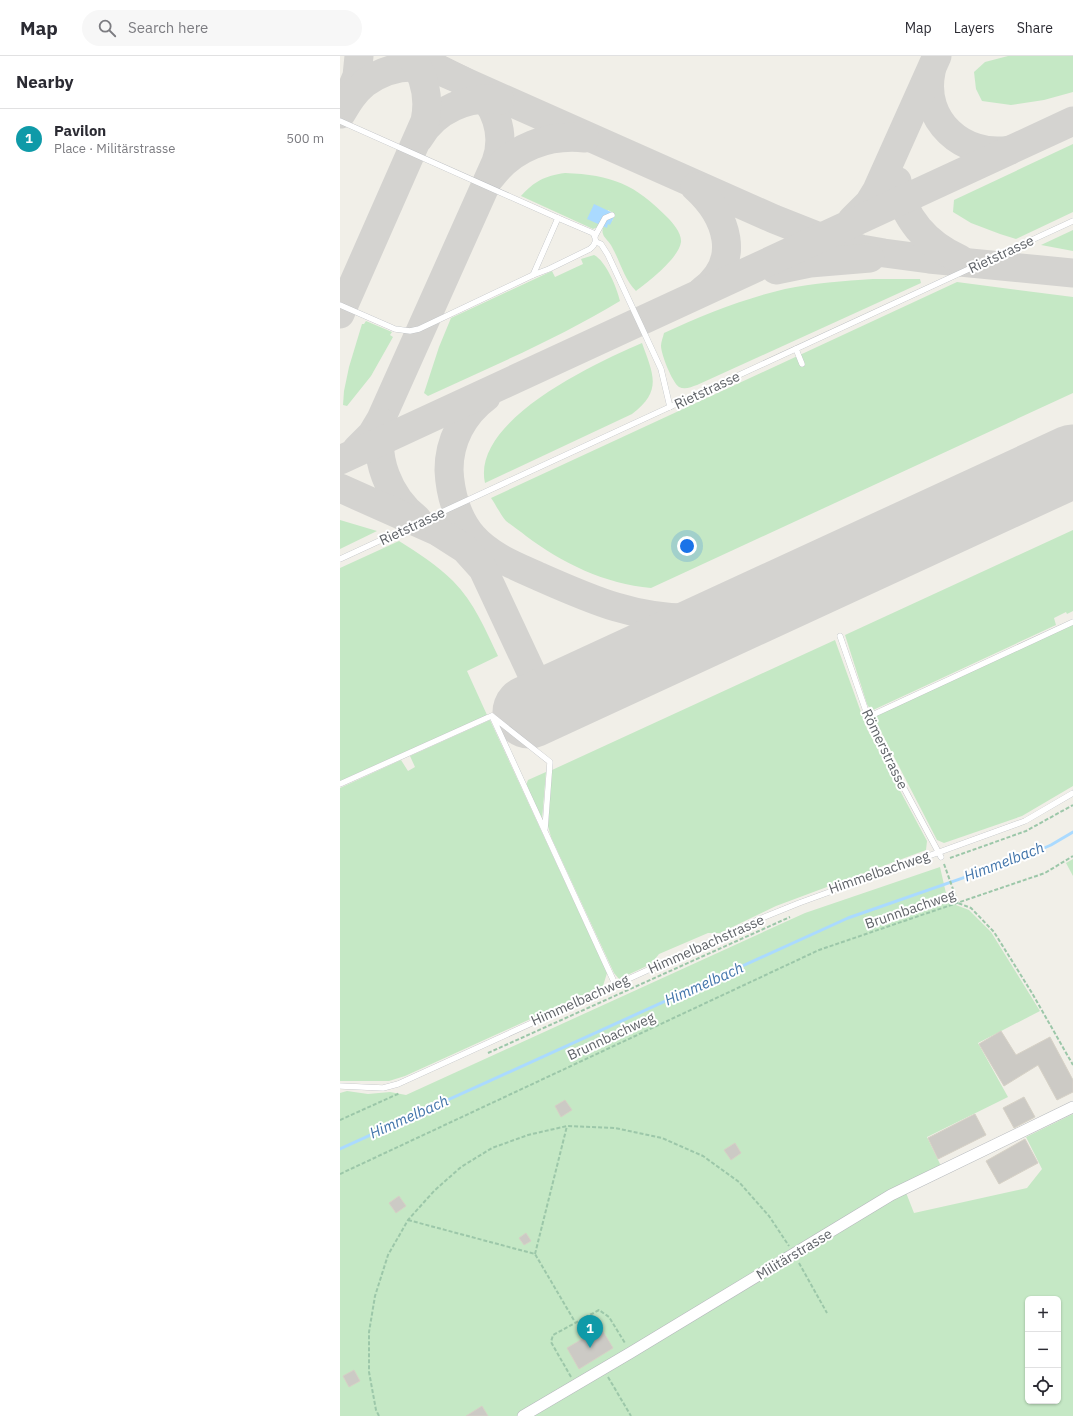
<!DOCTYPE html>
<meta charset="utf-8">
<style>
:root{--surface:#fff;--page:#f7f7f7;--text:#2b2b33;--muted:#7c7c81;--line:#e1e1e2;--accent:#111827}
body{margin:0;font-family:"IBM Plex Sans",sans-serif;background:var(--page);color:var(--text)}
.controls{position:absolute;right:12px;bottom:12px;display:grid;overflow:hidden;border-radius:6px;box-shadow:0 1px 3px #0004}
.controls button{width:36px;height:36px;display:grid;place-items:center;padding:0;border:0;border-bottom:1px solid var(--line);background:var(--surface);color:var(--text);font:20px sans-serif}
.you{position:absolute;left:347px;top:490px;width:14px;height:14px;margin:-10px;border:3px solid #fff;border-radius:50%;background:#1a73e8;box-shadow:0 0 0 6px #1a73e833}
.badge{display:grid;place-items:center;width:26px;height:26px;border-radius:50%;background:var(--accent);color:#fff;font-size:13px;font-weight:700}
.pin{position:absolute;translate:-50% -33px;filter:drop-shadow(0 1px 2px #0008)}
.pin::after{content:'';position:absolute;top:21px;width:14px;height:12px;background:inherit;clip-path:polygon(0 0,100% 0,50% 100%)}
.list{margin:0;padding:0;list-style:none}
h2{display:flex;justify-content:space-between;align-items:center;height:52px;margin:0;padding:0 16px;font-size:17px}
h2 small{font-size:13px;font-weight:400;color:var(--muted)}
.list li{display:grid;grid-template-columns:26px 1fr auto;gap:12px;align-items:center;box-sizing:border-box;height:60px;padding:0 16px;border-top:1px solid var(--line)}
.list b{display:block;font-size:15px;white-space:nowrap}
.list p{margin:0;font-size:13px;white-space:nowrap;color:var(--muted)}
.list em{font-size:13px;font-style:normal;color:var(--muted)}
.icon{flex:none;width:22px;height:22px;fill:none;stroke:currentColor;stroke-width:2;stroke-linecap:round;stroke-linejoin:round}
.map{position:relative;flex:none;width:733px;height:1360px;overflow:hidden}
header{display:flex;align-items:center;gap:24px;box-sizing:border-box;height:56px;padding:0 20px;background:var(--surface);border-bottom:1px solid var(--line)}
header strong{font-size:19px}
nav{display:flex;gap:22px;margin-inline-start:auto;font-size:14px}
.search{width:280px;height:36px;background:var(--page);display:flex;align-items:center;gap:10px;box-sizing:border-box;padding:0 14px;border-radius:22px;color:var(--muted);font-size:15px}
main{display:flex}
aside{flex:1;background:var(--surface)}
.map>svg:first-child{display:block}
</style>
<header>
<strong>Map</strong>
<div class="search"><svg class="icon" aria-label="search" viewBox="0 0 24 24"><circle cx="10" cy="10" r="6"/><path d="M15 15l6 6"/></svg>Search here</div>
<nav><a>Map</a><a>Layers</a><a>Share</a></nav>
</header>
<main>
<aside>
<h2>Nearby<small></small></h2>
<ul class="list">
<li><span class="badge" style="background:#0f9aa8">1</span><div><b>Pavilon</b><p>Place · Militärstrasse</p></div><em>500 m</em></li>
</ul>
</aside>
<div class="map">
<svg width="733" height="1360" viewBox="0 0 733 1360">
<rect width="100%" height="100%" fill="#f1efe8"/>
<!-- green -->
<g fill="#c5e8c5" fill-rule="evenodd">
<path d="M668,0H733V36L704,44L671,49L642,45L636,33L634,16L645,6Z"/>
<path d="M733,88V156L676,183L660,178L631,167L613,156L614,144Z"/>
<path d="M225,117C272,119 295,128 328,162C333,167 342,178 341,186C339,202 308,226 296,235C284,223 280,205 272,191C270,186 264,182 263,178C261,173 265,167 269,164L272,165L275,158L268,154L258,171L253,173L181,140C195,125 204,120 225,117Z"/>
<path d="M733,174V195L701,189Z"/>
<path d="M254,199C266,205 277,232 280,245C219,282 153,310 88,340L84,337L99,291L111,262L212,215L215,221L243,208L241,203Z"/>
<path d="M533,223H580L581,227L357,329C351,331 345,334 339,331C332,326 321,298 321,290C321,286 323,281 324,277C363,259 403,243 445,233C473,227 504,225 533,223Z"/>
<path d="M617,226L733,241V337L311,532C265,528 222,507 186,480C180,475 172,470 166,465C160,458 156,449 151,442Z"/>
<path d="M26,265L52,276L50,279L53,281L31,320L7,350L3,349L4,335L9,311L22,268H24Z"/>
<path d="M302,287C313,318 323,335 292,358L145,427C131,364 256,307 302,287Z"/>
<path d="M0,464L37,475L0,493Z"/>
<path d="M733,474V555L727,558L726,556L714,562L716,569L531,655L527,648L505,579Z"/>
<path d="M59,485C78,497 97,509 113,525C134,546 146,575 158,600L127,615L147,659L0,725V512Z"/>
<path d="M733,568V730L682,760L604,787L597,784L534,662L539,658Z"/>
<path d="M495,584L527,673L587,785L586,794L436,850L380,877H368L319,898L311,908L279,923L274,917L211,781L208,770L212,714Z"/>
<path d="M150,664L267,917L263,930L65,1020L49,1025H0V732L61,704L68,715L75,711L70,700Z"/>
<path d="M206,716L202,764L186,729L188,724Z"/>
<path d="M733,803V820L726,807Z"/>
<path d="M600,811L608,846L629,854L651,876L700,955L638,987L668,1041L587,1081L601,1110L563,1129L574,1157L687,1132L702,1113L686,1081L733,1058V1360H0V1037L7,1035L28,1038L50,1036L66,1039L465,857ZM688,1243H718V1345H688Z"/>
</g>
<!-- water -->
<path fill="#aadaff" d="M254,148L273,157L275,159L270,169L268,168L267,172L247,163Z"/>
<g fill="none" stroke-linecap="round" stroke-linejoin="round">
<!-- stream -->
<path stroke="#aadaff" stroke-width="3" d="M0,1093L508,862L686,800L711,789L733,776"/>
<!-- taxiway -->
<g stroke="#d4d3d0" stroke-width="29">
<path d="M80,0L99,13L121,24L434,163L477,180L521,193L544,197L589,203L733,217"/>
<path d="M591,16C581,64 623,102 670,94"/>
<path d="M9,39L17,20L19,0"/>
<path d="M1,58C8,46 14,36 25,27C40,16 58,10 77,11C89,11 101,15 112,20C119,23 125,25 131,30C156,47 166,78 156,106L41,363L32,378L17,393"/>
<path d="M79,82C95,54 129,39 160,44"/>
<path d="M151,121C173,91 209,78 245,82"/>
<path d="M557,125C563,162 587,189 620,203"/>
<path d="M355,131C387,160 403,205 362,235"/>
<path d="M512,164L529,147L537,134L597,0"/>
<path d="M436,214L470,207L530,202"/>
<path d="M0,258L85,65C90,42 84,19 71,0"/>
<path d="M146,341C123,358 109,385 109,414C110,437 117,463 133,481C151,501 176,510 200,521C252,544 297,564 356,562C388,561 411,553 440,540"/>
<path d="M42,367C33,402 49,441 77,463"/>
<path d="M0,404L733,65"/>
<path d="M0,432L110,481"/>
<path d="M100,477L125,493L143,513L206,648"/>
</g>
<!-- runway -->
<path stroke="#d4d3d0" stroke-width="73" d="M189,656L733,405"/>
</g>
<!-- building -->
<g fill="#cccac5" stroke="#d6d1c6">
<path d="M661,975L676,999L710,981L733,1024V1036L717,1044L698,1009L664,1030L639,988Z"/>
<path d="M684,1041L695,1061L674,1072L663,1052Z"/>
<path d="M225,1044L232,1054L221,1061L215,1050Z"/>
<path d="M635,1058L646,1079L598,1103L588,1082Z"/>
<path d="M685,1083L698,1107L659,1128L646,1105Z"/>
<path d="M395,1087L401,1097L391,1104L384,1094Z"/>
<path d="M59,1140L66,1150L56,1157L49,1147Z"/>
<path d="M186,1177L191,1185L184,1189L179,1182Z"/>
<path d="M261,1272L273,1292L239,1313L227,1292Z"/>
<path d="M14,1314L20,1325L9,1331L3,1320Z"/>
<path d="M142,1350L148,1360H126Z"/>
</g>
<g fill="none" stroke-linecap="round" stroke-linejoin="round">
<defs>
<g id="lane">
<path d="M0,65L218,162L193,219L79,273L70,275L55,273L0,249"/>
<path d="M255,180L265,162L272,159"/>
<path d="M256,186L261,188L268,199L321,313L330,351"/>
<path d="M193,219L209,213L250,193C256,188 257,184 253,177L218,162"/>
<path d="M456,293L462,308"/>
<path d="M0,503L733,165"/>
<path d="M500,580L528,661L558,721L601,801"/>
<path d="M528,661L733,566"/>
<path d="M0,728L149,661L152,660"/>
<path d="M205,773L210,706L152,660L275,928"/>
<path d="M0,1030L43,1032L58,1028L422,862L459,847L685,765L733,737"/>
</g>
<path id="street" d="M183,1360L290,1297L551,1139L733,1051"/>
</defs>
<!-- lane casing -->
<use href="#lane" stroke="#b5b8bc" stroke-width="6"/>
<!-- street casing -->
<use href="#street" stroke="#b5b8bc" stroke-width="12"/>
<!-- path -->
<g stroke="#9cc7a9" stroke-width="2" stroke-dasharray="4 2" stroke-linecap="butt">
<path d="M610,802L686,775L733,749"/>
<path d="M604,808L618,847L631,852L654,876L692,937L733,1009"/>
<path d="M148,997L450,861"/>
<path d="M0,1064L60,1037"/>
<path d="M0,1118L479,894L705,817L733,800"/>
<path d="M68,1164L195,1198L235,1266"/>
<path d="M195,1198L227,1070"/>
<path d="M459,1207L487,1257"/>
<path d="M231,1321L211,1286L213,1279L259,1254L269,1261L285,1287"/>
<path d="M268,1321L291,1360"/>
<path d="M39,1360L36,1354L29,1316V1276L35,1240L48,1199L68,1164L94,1135L121,1111L152,1092L188,1079L227,1070L275,1072L322,1082L363,1100L399,1126L429,1160L449,1190"/>
</g>
<!-- lane -->
<use href="#lane" stroke="#fff" stroke-width="5.5"/>
<!-- street -->
<use href="#street" stroke="#fff" stroke-width="11"/>
</g>
<g text-anchor="middle" stroke-width="4" stroke-linejoin="round" paint-order="stroke">
<!-- street labels -->
<g font-size="14" fill="#5f6368" stroke="#fff">
<text transform="translate(661 198) rotate(-25)" y="5">Rietstrasse</text>
<text transform="translate(367 334) rotate(-25)" y="5">Rietstrasse</text>
<text transform="translate(72 470) rotate(-25)" y="5">Rietstrasse</text>
<text transform="translate(545 693) rotate(64)" y="5">Römerstrasse</text>
<text transform="translate(539 816) rotate(-19)" y="5">Himmelbachweg</text>
<text transform="translate(570 853) rotate(-19)" y="5">Brunnbachweg</text>
<text transform="translate(366 888) rotate(-24)" y="5">Himmelbachstrasse</text>
<text transform="translate(240 944) rotate(-24)" y="5">Himmelbachweg</text>
<text transform="translate(271 980) rotate(-25)" y="5">Brunnbachweg</text>
<text transform="translate(454 1198) rotate(-31)" y="5">Militärstrasse</text>
</g>
<!-- water labels -->
<g font-size="15" font-style="italic" fill="#4174aa" stroke="#fff">
<text transform="translate(664 806) rotate(-21)" y="5">Himmelbach</text>
<text transform="translate(364 928) rotate(-24)" y="5">Himmelbach</text>
<text transform="translate(69 1061) rotate(-24)" y="5">Himmelbach</text>
</g>
</g>
</svg>
<div class="controls">
<button>+</button>
<button>−</button>
<button><svg class="icon" aria-label="locate" viewBox="0 0 24 24"><circle cx="12" cy="12" r="6"/><path d="M12 2v4M12 18v4M2 12h4M18 12h4"/></svg></button>
</div>
<div class="you"></div>
<div class="pin badge" style="left:250px;top:1292px;background:#0f9aa8">1</div>
</div>
</main>
